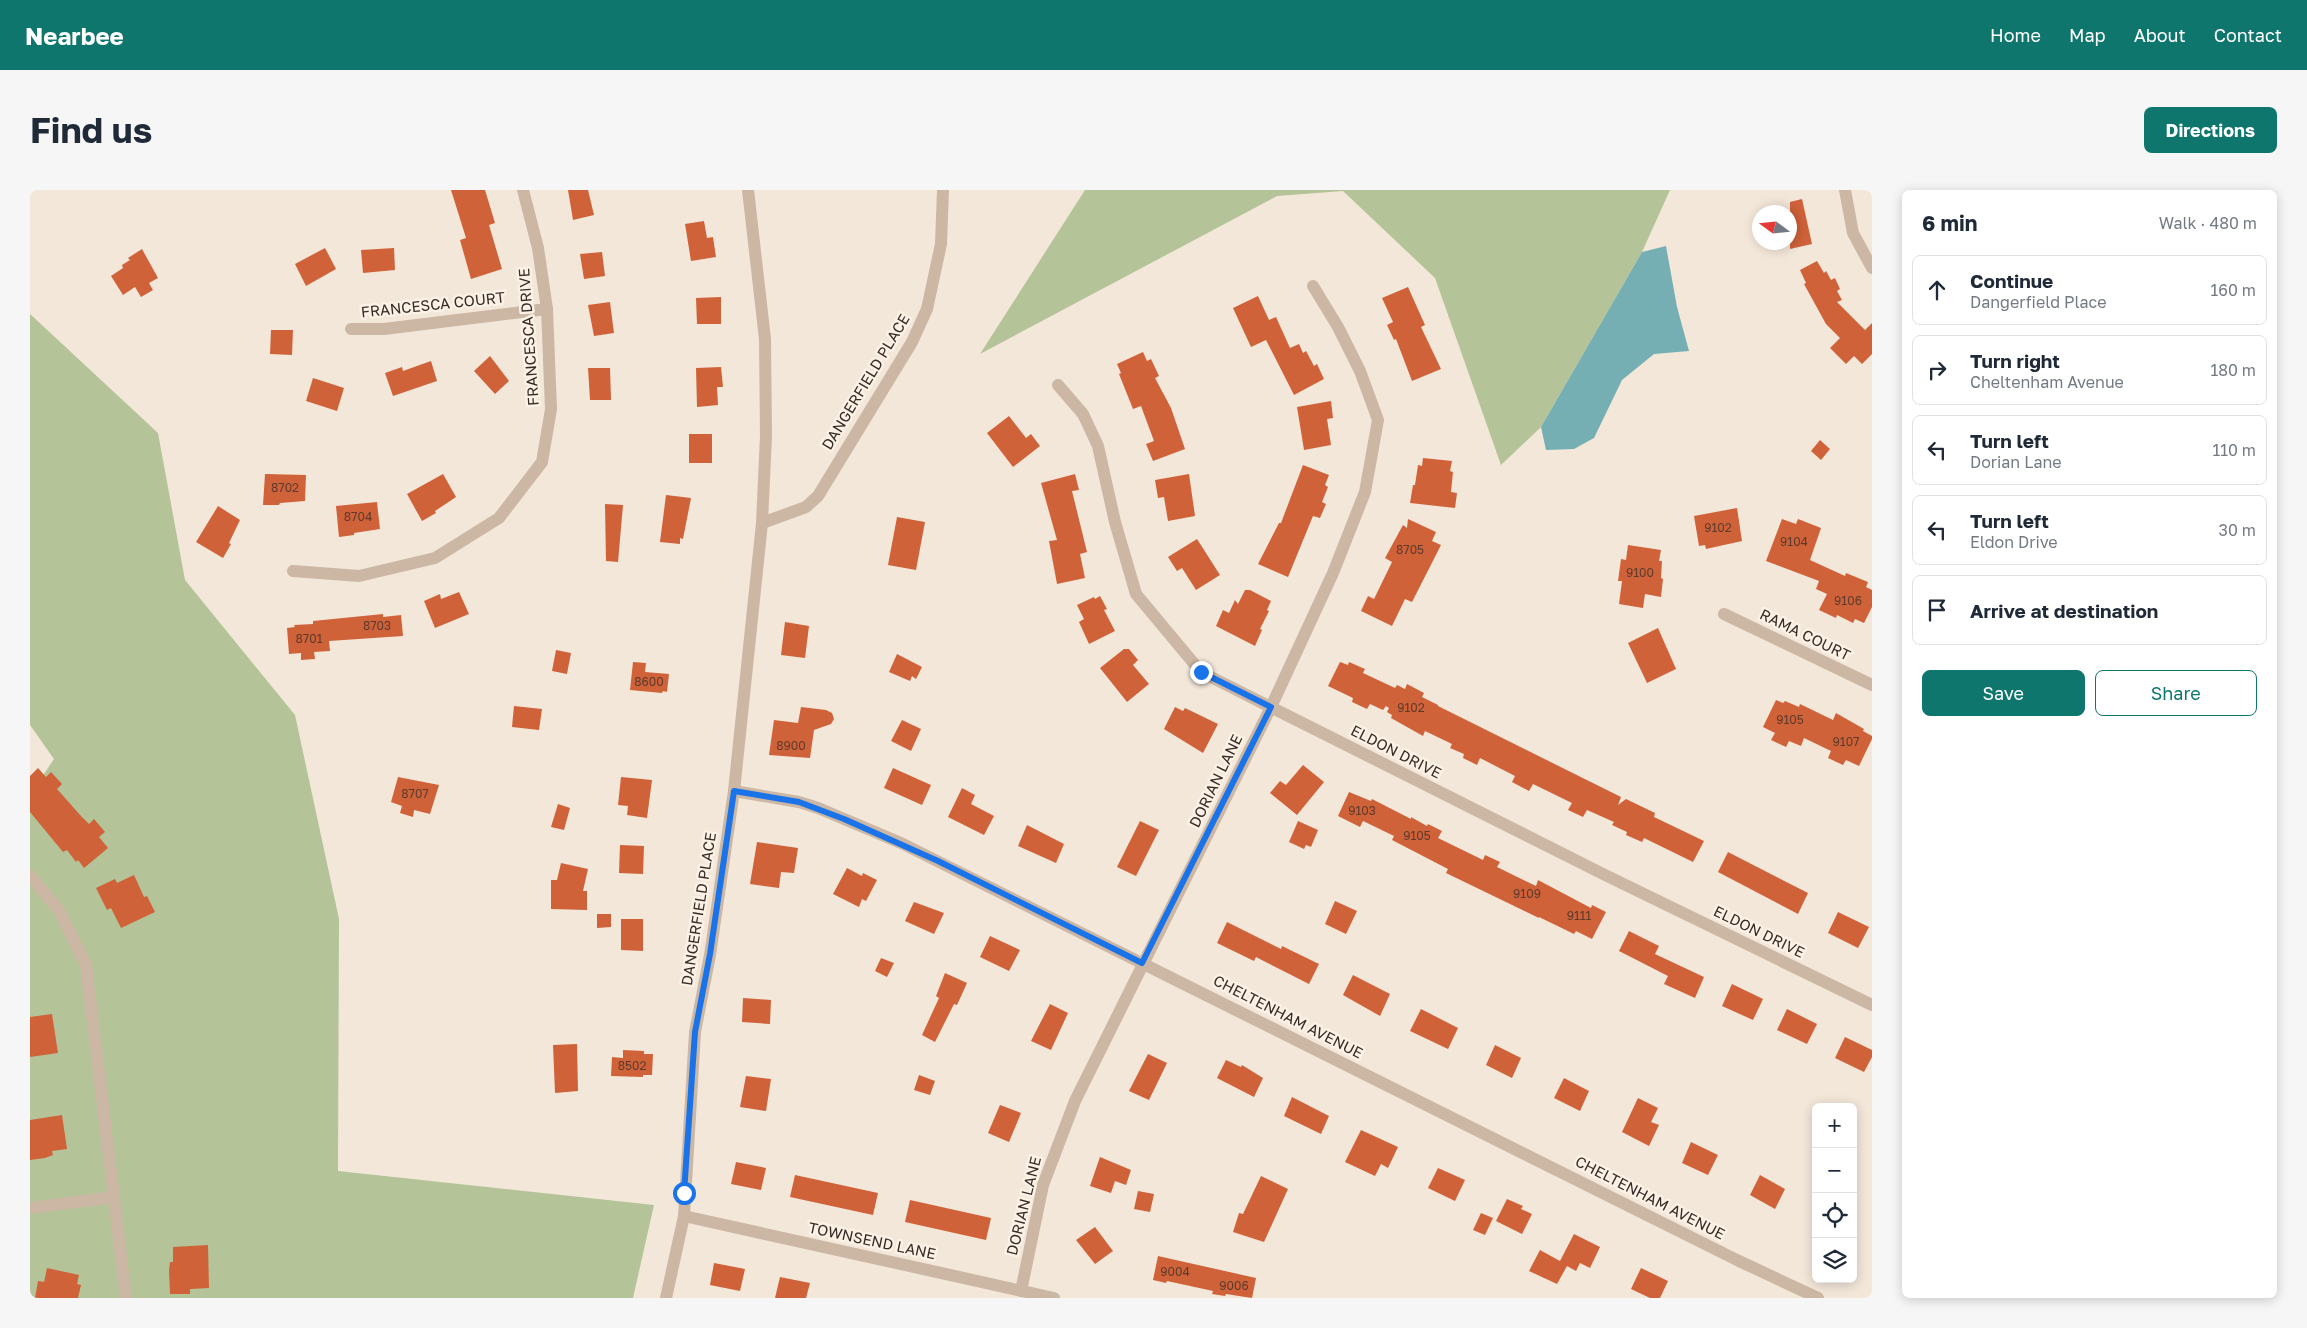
<!DOCTYPE html>
<meta charset="utf-8">
<style>
:root{--surface:#fff;--page:#f6f6f7;--text:#1f2937;--muted:#747a83;--line:#e0e1e3;--accent:#0f766e}
body{margin:0;font-family:"Golos Text",sans-serif;background:var(--page);color:var(--text)}
.controls{position:absolute;right:15px;bottom:15px;display:grid;overflow:hidden;border-radius:8px;box-shadow:0 2px 12px #0003}
.controls button{width:45px;height:45px;display:grid;place-items:center;padding:0;border:0;border-bottom:1px solid var(--line);background:var(--surface);color:var(--text);font:25px sans-serif}
.compass{position:absolute;left:1722px;top:15px;width:45px;height:45px;border-radius:50%;background:var(--surface);box-shadow:0 2px 12px #0003;rotate:285deg}
.stop{position:absolute;width:15px;height:15px;margin:-11px;border:4px solid #1a73e8;border-radius:50%;background:#fff}
.stop.end{background:#1a73e8;border-color:#fff;box-shadow:0 1px 5px #0008}
.list{margin:0;padding:0;list-style:none}
h2{display:flex;justify-content:space-between;align-items:center;height:65px;margin:0;padding:0 20px;font-size:21px}
h2 small{font-size:16px;font-weight:400;color:var(--muted)}
.list li{display:grid;grid-template-columns:32px 1fr auto;gap:15px;align-items:center;box-sizing:border-box;height:70px;margin:0 10px 10px;padding:0 10px;border:1px solid var(--line);border-radius:8px}
.list b{display:block;font-size:19px;white-space:nowrap}
.list p{margin:0;font-size:16px;white-space:nowrap;color:var(--muted)}
.list em{font-size:16px;font-style:normal;color:var(--muted)}
.actions{display:flex;gap:10px;padding:15px 20px}
.actions a{flex:1;padding:11px 0;border:1px solid var(--accent);border-radius:8px;text-align:center;font-size:18px;color:var(--accent)}
.actions .main{background:var(--accent);color:#fff}
.icon{flex:none;width:28px;height:28px;fill:none;stroke:currentColor;stroke-width:2;stroke-linecap:round;stroke-linejoin:round}
.map{position:relative;flex:none;width:1842px;height:1108px;overflow:hidden;border-radius:8px}
header{display:flex;align-items:center;gap:30px;box-sizing:border-box;height:70px;padding:0 25px;background:var(--accent);color:#fff}
header strong{font-size:24px}
nav{display:flex;gap:28px;margin-inline-start:auto;font-size:18px}
.intro{display:flex;align-items:center;justify-content:space-between;box-sizing:border-box;height:120px;padding:0 30px}
h1{margin:0;font-size:35px}
.button{padding:12px 22px;border-radius:8px;background:var(--accent);color:#fff;font-size:18px;font-weight:700}
main{display:flex;gap:30px;padding:0 30px}
aside{flex:1;background:var(--surface);border-radius:8px;box-shadow:0 2px 12px #0003}
.map>svg:first-child{display:block}
</style>
<header>
<strong>Nearbee</strong>
<nav><a>Home</a><a>Map</a><a>About</a><a>Contact</a></nav>
</header>
<div class="intro"><h1>Find us</h1><a class="button">Directions</a></div>
<main>
<div class="map">
<svg width="1842" height="1108" viewBox="0 0 1842 1108">
<rect width="100%" height="100%" fill="#f3e7d9"/>
<!-- green -->
<g fill="#b4c398">
<path d="M1055,0H1640L1612,62L1511,237L1471,275L1405,88L1313,1L1247,6L950,164Z"/>
<path d="M0,124L128,243L155,390L265,525L309,729L308,981L624,1015L603,1108H0V605L24,569L0,535Z"/>
</g>
<!-- water -->
<path fill="#75afb3" d="M1636,56L1647,117L1659,161L1624,164L1592,190L1564,248L1544,259L1516,260L1511,237L1612,62Z"/>
<!-- building -->
<g fill="#d0623a">
<path d="M421,0H455L465,33L459,35L472,79L441,89L430,50L436,48Z"/>
<path d="M538,0H558L564,25L543,30Z"/>
<path d="M1772,9L1782,54L1760,59V12Z"/>
<path d="M674,31L677,48L683,47L686,67L661,71L655,34Z"/>
<path d="M295,58L306,79L276,96L265,74Z"/>
<path d="M364,58L365,80L333,83L331,60Z"/>
<path d="M112,59L128,88L119,93L123,100L111,107L105,97L93,105L81,86L93,78L92,75L100,70L98,68Z"/>
<path d="M572,62L575,86L554,89L550,64Z"/>
<path d="M1787,71L1794,83L1796,81L1801,90L1805,88L1810,99L1807,101L1812,110L1807,112L1835,140L1842,133V164L1832,174L1824,166L1816,174L1800,158L1810,148L1796,134L1774,94L1776,93L1770,80Z"/>
<path d="M1378,97L1395,135L1391,137L1411,179L1382,191L1366,149L1364,150L1357,135L1363,132L1352,108Z"/>
<path d="M1228,106L1239,130L1246,127L1260,158L1269,154L1273,163L1276,161L1284,176L1287,174L1294,189L1264,205L1236,150L1221,157L1203,118Z"/>
<path d="M691,107V134H667L666,108Z"/>
<path d="M580,112L584,143L564,146L558,115Z"/>
<path d="M241,140H263L262,165L240,164Z"/>
<path d="M1113,162L1117,171L1121,169L1129,186L1125,188L1141,218L1155,259L1123,271L1116,254L1124,251L1111,216L1103,219L1089,184L1091,183L1087,174Z"/>
<path d="M460,166L479,191L465,204L444,181Z"/>
<path d="M401,171L407,191L363,206L355,183L372,177L373,181Z"/>
<path d="M691,177L693,197H687L688,215L667,217L666,178Z"/>
<path d="M558,178H580L581,210H560Z"/>
<path d="M283,188L314,198L307,221L276,211Z"/>
<path d="M1301,211L1303,228L1297,229L1301,255L1274,260L1267,217Z"/>
<path d="M979,226L996,248L1001,244L1010,256L983,277L957,243Z"/>
<rect x="659" y="244" width="23" height="29"/>
<path d="M1790,250L1800,259L1791,270L1781,261Z"/>
<path d="M1393,268L1422,271L1420,281L1423,282L1421,302L1427,303L1425,318L1380,313L1383,295H1385L1388,275L1392,276Z"/>
<path d="M1273,275L1299,285L1295,295L1298,297L1292,312L1296,314L1290,328L1283,326L1258,387L1228,374L1249,333H1251Z"/>
<path d="M235,284L276,285L275,311L250,313L249,315H233Z"/>
<path d="M413,284L426,307L405,321L406,323L392,331L377,304Z"/>
<path d="M1045,284L1049,300L1042,301L1057,362L1050,364L1055,388L1027,394L1019,351L1027,350L1011,293Z"/>
<path d="M1159,284L1165,326L1138,331L1134,307L1128,308L1125,290Z"/>
<path d="M636,305L661,308L653,349L650,348V354L630,352Z"/>
<path d="M347,312L350,339L324,343V345L309,347L306,316Z"/>
<path d="M575,314L593,315L588,372L576,371Z"/>
<path d="M188,316L210,330L199,353L201,354L193,368L166,352Z"/>
<path d="M1707,318L1712,351L1676,359L1675,355L1669,356L1664,326Z"/>
<path d="M867,327L895,332L886,380L858,375Z"/>
<path d="M1378,329L1406,342L1402,351L1411,355L1382,412L1375,409L1362,436L1331,421L1338,406L1344,409L1362,372L1355,368L1373,335L1377,338Z"/>
<path d="M1752,329L1766,334L1768,329L1791,338L1780,370L1815,386L1816,383L1838,392L1836,397L1842,400V417L1834,433L1825,429L1823,433L1807,425L1806,428L1789,420L1797,404L1786,399L1789,391L1736,371Z"/>
<path d="M1167,349L1190,385L1166,400L1152,378L1147,381L1138,367Z"/>
<path d="M1598,355L1631,360L1629,371H1632L1631,388L1633,389L1631,407L1615,404L1613,418L1589,414L1592,391H1588L1591,369L1596,370Z"/>
<path d="M1215,400H1220L1241,411L1237,420L1239,421L1230,439L1232,440L1225,456L1186,436L1193,420L1199,423L1205,410L1208,414Z"/>
<path d="M429,402L439,424L405,438L394,411L410,404L411,409Z"/>
<path d="M1070,406L1077,419L1074,420L1085,441L1059,454L1049,432L1054,429L1047,415L1064,407L1065,409Z"/>
<path d="M353,424V427L371,425L373,446L299,451L300,461L284,462L285,469L271,470V463L259,464L257,438L265,437L264,435L283,434V431Z"/>
<path d="M755,432L779,436L775,468L751,465Z"/>
<path d="M1628,438L1646,479L1617,493L1598,453Z"/>
<path d="M1094,459H1099L1108,470L1103,475L1119,494L1097,512L1070,478Z"/>
<path d="M526,460L541,463L537,484L522,481Z"/>
<path d="M867,464L892,477L886,489L882,486L880,491L859,482Z"/>
<path d="M603,472L616,473L615,482L639,484L637,502L633,501L632,503L600,500Z"/>
<path d="M1310,472L1318,475L1319,472L1335,479L1333,483L1365,498L1367,495L1375,499L1377,494L1394,503L1392,507L1408,515V516L1591,607L1588,615L1596,609L1625,623L1624,627L1674,651L1663,672L1614,648L1612,652L1596,645L1597,642L1582,635L1584,632L1557,620L1553,627L1538,620L1542,613L1503,594L1499,601L1482,592L1485,586L1450,568L1447,575L1433,568L1434,564L1420,558L1422,554L1395,541L1393,546L1361,528L1362,525L1357,522L1359,518L1356,516L1353,520L1340,514L1337,519L1322,512L1323,508L1298,496Z"/>
<path d="M1746,510L1753,513L1755,511L1769,517L1770,514L1803,530L1806,523L1834,539L1833,541L1842,546V549L1829,576L1816,570L1813,575L1798,568L1801,561L1774,548L1771,556L1759,551L1756,557L1741,550L1745,543L1733,537Z"/>
<path d="M484,516L512,519L509,540L482,537Z"/>
<path d="M771,517L796,520L802,523L804,529L801,534L784,540L780,568L739,565L744,530L768,533Z"/>
<path d="M1145,517L1153,521L1155,518L1188,534L1173,563L1134,539Z"/>
<path d="M872,530L891,539L881,561L861,551Z"/>
<path d="M1273,575L1294,592L1267,625L1240,603L1250,591L1256,595Z"/>
<path d="M8,578L16,587L21,582L32,594L27,599L51,626L59,634L64,629L75,642L69,647L78,658L54,678L48,670L46,672L37,660L33,662L0,622V586Z"/>
<path d="M863,578L901,595L892,615L854,598Z"/>
<path d="M368,587L409,595L400,624L384,620L383,627L370,623L372,616L361,612Z"/>
<path d="M591,587L622,590L617,628L597,625L598,616L588,615Z"/>
<path d="M932,598L945,605L941,614L964,626L954,645L918,627Z"/>
<path d="M1319,602L1341,611L1342,609L1381,629V627L1397,636L1398,634L1412,641L1408,648L1453,670L1455,665L1470,672L1467,677L1506,696L1508,690L1561,718L1562,715L1576,722L1562,749L1546,741L1544,744L1509,727V728L1416,683L1418,679L1362,650L1364,646L1333,631L1330,637L1308,626Z"/>
<path d="M528,614L540,618L534,640L521,637Z"/>
<path d="M1110,631L1129,640L1106,686L1087,677Z"/>
<path d="M1268,631L1288,640L1281,657L1276,655L1274,659L1259,652Z"/>
<path d="M997,635L1034,654L1026,673L988,656Z"/>
<path d="M727,652L768,658L764,683L751,682L749,698L720,694Z"/>
<path d="M590,655L614,656L613,684L589,683Z"/>
<path d="M1698,662L1778,703L1768,724L1688,682Z"/>
<path d="M531,673L558,679L553,701H557V720L521,719V690H527Z"/>
<path d="M817,678L832,686L833,683L847,690L836,711L832,709L829,717L803,704Z"/>
<path d="M104,685L114,707L117,706L125,722L91,738L81,718L77,720L66,698L85,689L87,693Z"/>
<path d="M1305,711L1327,721L1316,744L1295,734Z"/>
<path d="M884,712L914,723L904,744L875,731Z"/>
<path d="M1808,722L1839,737L1828,758L1798,743Z"/>
<path d="M567,724H581V737L567,738Z"/>
<path d="M591,729H613V761L591,760Z"/>
<path d="M1197,732L1251,759L1252,756L1289,774L1279,794L1226,767L1224,771L1187,753Z"/>
<path d="M1599,741L1629,756L1625,764L1674,787L1665,808L1634,794L1638,786L1589,761Z"/>
<path d="M960,746L990,760L979,781L950,767Z"/>
<path d="M851,768L864,773L857,787L845,781Z"/>
<path d="M915,783L937,793L927,815L924,814L905,852L892,845L909,808L906,806Z"/>
<path d="M1323,785L1360,804L1350,826L1313,805Z"/>
<path d="M1702,794L1733,809L1723,830L1692,816Z"/>
<path d="M713,808L741,810L740,834L712,832Z"/>
<path d="M1020,814L1038,823L1021,860L1001,851Z"/>
<path d="M1391,819L1428,838L1418,859L1380,841Z"/>
<path d="M1757,819L1787,834L1777,854L1747,840Z"/>
<path d="M22,824L28,863L0,867V827Z"/>
<path d="M1815,847L1842,860V867L1834,882L1805,868Z"/>
<path d="M547,854L548,901L525,903L523,855Z"/>
<path d="M1465,855L1491,868L1482,888L1456,875Z"/>
<path d="M593,860L614,861V864H623L622,885H613V887L581,886L582,867L593,868Z"/>
<path d="M1118,864L1137,873L1119,910L1099,901Z"/>
<path d="M1196,870L1211,877L1212,875L1233,888L1224,907L1187,888Z"/>
<path d="M889,885L905,891L900,905L884,900Z"/>
<path d="M716,886L741,889L736,921L710,917Z"/>
<path d="M1534,888L1559,901L1550,921L1524,908Z"/>
<path d="M1262,907L1299,926L1291,944L1254,926Z"/>
<path d="M1608,908L1628,918L1621,932L1629,935L1619,956L1592,942Z"/>
<path d="M970,915L991,923L979,952L958,943Z"/>
<path d="M32,925L37,959L22,961L23,965L15,968L0,970V930Z"/>
<path d="M1331,940L1368,957L1358,978L1351,974L1345,986L1315,972Z"/>
<path d="M1661,952L1688,965L1678,985L1652,973Z"/>
<path d="M1070,967L1101,980L1096,995L1085,991L1081,1003L1060,996Z"/>
<path d="M706,972L736,978L731,1000L701,994Z"/>
<path d="M1408,978L1435,990L1425,1011L1398,998Z"/>
<path d="M765,985L848,1003L843,1025L760,1007Z"/>
<path d="M1730,985L1755,999L1745,1019L1720,1005Z"/>
<path d="M1231,986L1258,999L1234,1052L1203,1042L1209,1023L1213,1024Z"/>
<path d="M1108,1001L1124,1004L1120,1022L1104,1019Z"/>
<path d="M1477,1009L1493,1016L1491,1019L1502,1024L1492,1044L1466,1031Z"/>
<path d="M880,1010L961,1028L956,1050L875,1032Z"/>
<path d="M1451,1023L1463,1028L1455,1045L1443,1040Z"/>
<path d="M1065,1037L1083,1061L1065,1074L1046,1050Z"/>
<path d="M1544,1044L1570,1057L1560,1078L1550,1073L1546,1081L1537,1076L1527,1094L1499,1081L1510,1060L1530,1071Z"/>
<path d="M178,1055L179,1098L160,1099V1104H140L139,1080L140,1072H143V1057Z"/>
<path d="M1128,1066L1226,1088L1222,1108L1196,1104L1195,1106L1182,1104L1183,1101L1137,1091L1136,1093L1123,1090Z"/>
<path d="M684,1073L715,1079L710,1101L680,1095Z"/>
<path d="M17,1078L49,1085L47,1094L51,1095L48,1108H5L8,1091L14,1092Z"/>
<path d="M1611,1078L1638,1091L1630,1108H1620L1601,1099Z"/>
<path d="M750,1087L780,1093L776,1108H745Z"/>
</g>
<g fill="none" stroke-linecap="round" stroke-linejoin="round">
<!-- street -->
<g stroke="#ccb7a4" stroke-width="12">
<path d="M718,0L735,149L736,246L732,333"/>
<path d="M1815,0L1823,43L1842,78"/>
<path d="M321,139H354L517,119"/>
<path d="M1028,195L1053,224L1068,256L1085,332L1106,404L1171,482L1573,684L1842,815"/>
<path d="M263,381L329,386L405,368L469,328L512,272L521,219L517,119L508,58L493,0"/>
<path d="M1694,424L1842,495"/>
<path d="M704,601L769,612L788,618L871,653L1709,1071L1788,1108"/>
<path d="M0,686L29,720L56,775L96,1108"/>
<path d="M0,1018L83,1007"/>
<path d="M654,1026L1024,1108"/>
<path d="M991,1101L1013,995L1045,911L1241,517L1303,383L1335,302L1348,230L1330,181L1308,137L1283,96"/>
<path d="M636,1108L654,1026L665,842L680,765L704,601L732,333L776,317L788,306L882,152L897,119L911,54L913,0"/>
</g>
</g>
<g fill="none" stroke-linecap="round" stroke-linejoin="round">
<!-- route -->
<path stroke="#1a73e8" stroke-width="6" d="M654,1003L665,842L680,764L704,601L769,612L814,629L908,671L1112,773L1241,517L1171,482"/>
</g>
<g text-anchor="middle" stroke-width="5" stroke-linejoin="round" paint-order="stroke">
<!-- number labels -->
<g font-size="12" fill="#5d3a2b">
<text x="255" y="302">8702</text>
<text x="328" y="331">8704</text>
<text x="1688" y="342">9102</text>
<text x="1764" y="356">9104</text>
<text x="1380" y="364">8705</text>
<text x="1610" y="387">9100</text>
<text x="1818" y="415">9106</text>
<text x="347" y="440">8703</text>
<text x="279" y="453">8701</text>
<text x="619" y="496">8600</text>
<text x="1381" y="522">9102</text>
<text x="1760" y="534">9105</text>
<text x="1816" y="556">9107</text>
<text x="761" y="560">8900</text>
<text x="385" y="608">8707</text>
<text x="1332" y="625">9103</text>
<text x="1387" y="650">9105</text>
<text x="1497" y="708">9109</text>
<text x="1549" y="730">9111</text>
<text x="602" y="880">8502</text>
<text x="1145" y="1086">9004</text>
<text x="1204" y="1100">9006</text>
</g>
<!-- street labels -->
<g font-size="15" fill="#372c26" stroke="#fbf1e5">
<text transform="translate(403 115) rotate(-6)" y="5">FRANCESCA COURT</text>
<text transform="translate(499 147) rotate(-94)" y="5">FRANCESCA DRIVE</text>
<text transform="translate(836 192) rotate(-59)" y="5">DANGERFIELD PLACE</text>
<text transform="translate(1775 445) rotate(26)" y="5">RAMA COURT</text>
<text transform="translate(1366 562) rotate(27)" y="5">ELDON DRIVE</text>
<text transform="translate(1186 591) rotate(-64)" y="5">DORIAN LANE</text>
<text transform="translate(669 719) rotate(-81)" y="5">DANGERFIELD PLACE</text>
<text transform="translate(1729 742) rotate(26)" y="5">ELDON DRIVE</text>
<text transform="translate(1258 827) rotate(27)" y="5">CHELTENHAM AVENUE</text>
<text transform="translate(1620 1008) rotate(27)" y="5">CHELTENHAM AVENUE</text>
<text transform="translate(994 1016) rotate(-76)" y="5">DORIAN LANE</text>
<text transform="translate(842 1051) rotate(12)" y="5">TOWNSEND LANE</text>
</g>
</g>
</svg>
<div class="controls">
<button>+</button>
<button>−</button>
<button><svg class="icon" aria-label="locate" viewBox="0 0 24 24"><circle cx="12" cy="12" r="6"/><path d="M12 2v4M12 18v4M2 12h4M18 12h4"/></svg></button>
<button><svg class="icon" aria-label="layers" viewBox="0 0 24 24"><path d="M12 4l9 5-9 5-9-5zM3 14l9 5 9-5"/></svg></button>
</div>
<svg class="compass" viewBox="-18 -18 36 36"><path d="M0-13l5 13h-10z" fill="#e53935"/><path d="M0 13l5-13h-10z" fill="#747a83"/></svg>
<div class="stop" style="left:654px;top:1003px"></div>
<div class="stop end" style="left:1171px;top:482px"></div>
</div>
<aside>
<h2>6 min<small>Walk · 480 m</small></h2>
<ul class="list">
<li><svg class="icon" aria-label="ahead" viewBox="0 0 24 24"><path d="M12 20V5M6 11l6-6 6 6"/></svg><div><b>Continue</b><p>Dangerfield Place</p></div><em>160 m</em></li>
<li><svg class="icon" aria-label="right" viewBox="0 0 24 24"><path d="M7 20v-9h11M14 6l5 5-5 5"/></svg><div><b>Turn right</b><p>Cheltenham Avenue</p></div><em>180 m</em></li>
<li><svg class="icon" aria-label="left" viewBox="0 0 24 24"><path d="M17 20v-9H6M10 6l-5 5 5 5"/></svg><div><b>Turn left</b><p>Dorian Lane</p></div><em>110 m</em></li>
<li><svg class="icon" aria-label="left" viewBox="0 0 24 24"><path d="M17 20v-9H6M10 6l-5 5 5 5"/></svg><div><b>Turn left</b><p>Eldon Drive</p></div><em>30 m</em></li>
<li><svg class="icon" aria-label="arrive" viewBox="0 0 24 24"><path d="M6 21V4h12l-3 4 3 4H6"/></svg><div><b>Arrive at destination</b></div></li>
</ul>
<div class="actions"><a class="main">Save</a><a>Share</a></div>
</aside>
</main>
